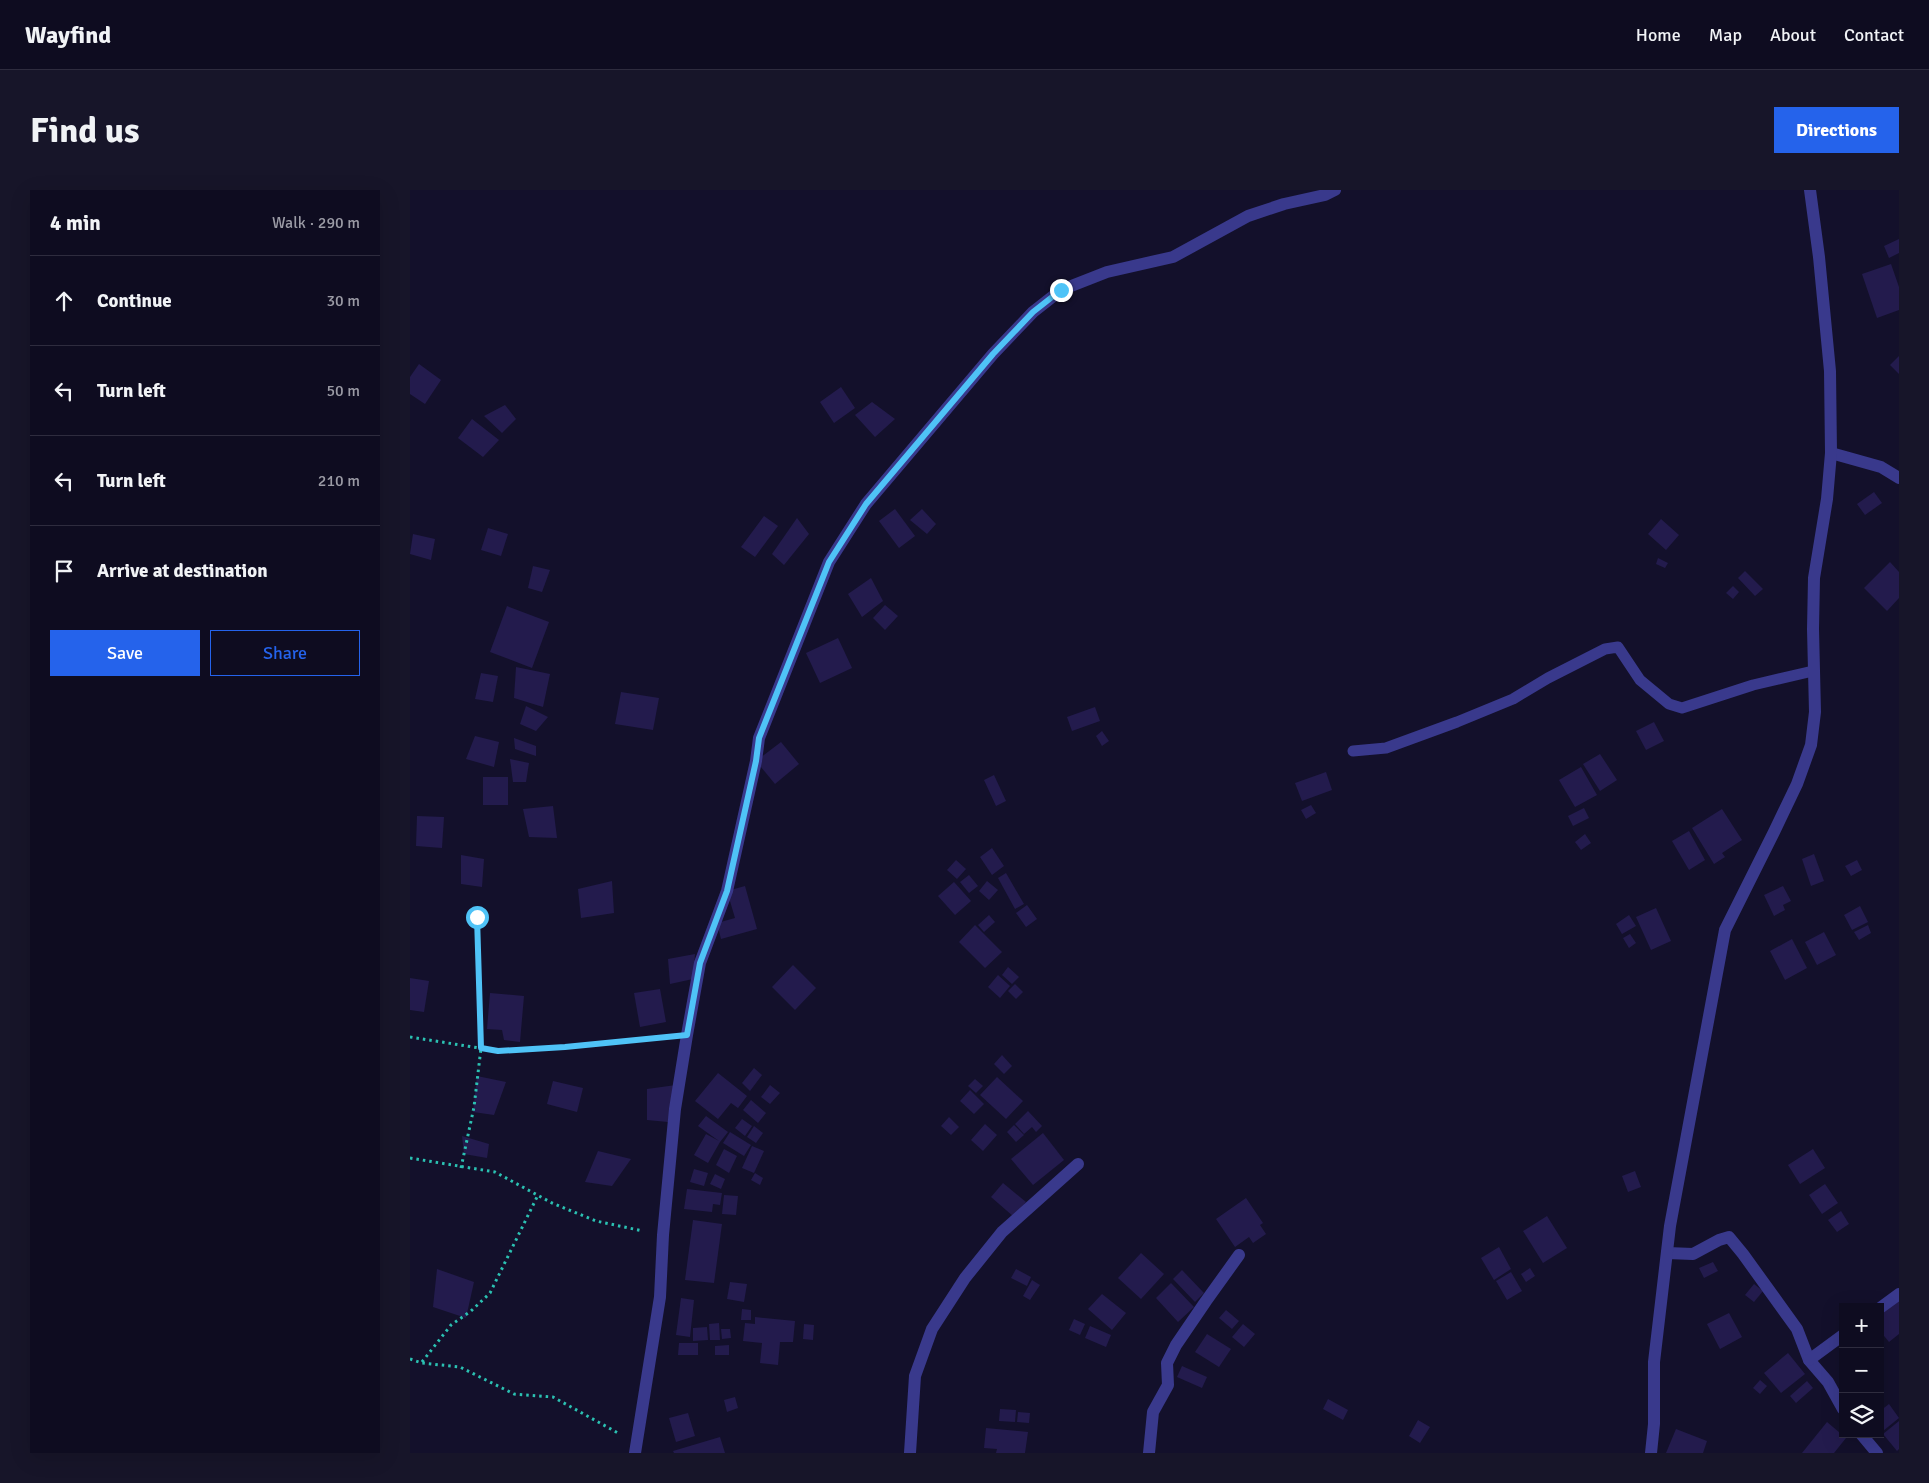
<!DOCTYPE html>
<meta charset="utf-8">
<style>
:root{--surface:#0e0c20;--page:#171529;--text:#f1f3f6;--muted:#9b9ba5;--line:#2e2c3e;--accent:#2563eb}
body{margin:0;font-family:Signika,sans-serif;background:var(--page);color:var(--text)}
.controls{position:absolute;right:15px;bottom:15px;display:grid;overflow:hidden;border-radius:0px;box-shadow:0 5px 20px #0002}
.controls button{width:45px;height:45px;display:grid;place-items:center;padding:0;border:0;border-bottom:1px solid var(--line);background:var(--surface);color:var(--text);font:25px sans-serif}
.stop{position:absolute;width:15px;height:15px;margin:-11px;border:4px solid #4fc3f7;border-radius:50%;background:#fff}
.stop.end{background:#4fc3f7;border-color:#fff;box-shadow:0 1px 5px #0008}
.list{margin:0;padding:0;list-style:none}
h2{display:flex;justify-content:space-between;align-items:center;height:65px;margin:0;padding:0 20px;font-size:21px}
h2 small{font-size:16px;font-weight:400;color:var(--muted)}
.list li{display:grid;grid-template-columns:32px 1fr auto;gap:15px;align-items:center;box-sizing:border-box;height:90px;padding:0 20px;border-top:1px solid var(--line)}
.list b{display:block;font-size:19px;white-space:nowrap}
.list em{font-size:16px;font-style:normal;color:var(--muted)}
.actions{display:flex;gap:10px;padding:15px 20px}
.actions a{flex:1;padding:11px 0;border:1px solid var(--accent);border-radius:0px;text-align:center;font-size:18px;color:var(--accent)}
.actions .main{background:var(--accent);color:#fff}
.icon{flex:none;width:28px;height:28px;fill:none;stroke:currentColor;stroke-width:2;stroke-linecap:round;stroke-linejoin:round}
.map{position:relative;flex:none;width:1489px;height:1263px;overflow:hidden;border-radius:0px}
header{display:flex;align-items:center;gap:30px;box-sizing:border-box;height:70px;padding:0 25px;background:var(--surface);border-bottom:1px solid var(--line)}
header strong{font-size:24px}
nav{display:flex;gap:28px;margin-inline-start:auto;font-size:18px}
.intro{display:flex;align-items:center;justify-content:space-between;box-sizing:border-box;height:120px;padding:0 30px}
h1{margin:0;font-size:35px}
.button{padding:12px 22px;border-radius:0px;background:var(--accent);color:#fff;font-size:18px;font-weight:700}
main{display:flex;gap:30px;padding:0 30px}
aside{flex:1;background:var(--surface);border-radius:0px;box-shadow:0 5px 20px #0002}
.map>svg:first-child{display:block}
</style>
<header>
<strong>Wayfind</strong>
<nav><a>Home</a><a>Map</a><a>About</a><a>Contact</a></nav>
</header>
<div class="intro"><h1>Find us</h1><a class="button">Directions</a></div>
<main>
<aside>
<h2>4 min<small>Walk · 290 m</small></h2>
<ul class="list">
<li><svg class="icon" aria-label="ahead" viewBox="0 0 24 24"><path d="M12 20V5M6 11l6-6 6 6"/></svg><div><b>Continue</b></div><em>30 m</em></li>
<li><svg class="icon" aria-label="left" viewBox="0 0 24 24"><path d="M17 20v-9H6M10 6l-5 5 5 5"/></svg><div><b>Turn left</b></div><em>50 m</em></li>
<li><svg class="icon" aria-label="left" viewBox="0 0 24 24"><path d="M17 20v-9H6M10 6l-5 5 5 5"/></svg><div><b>Turn left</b></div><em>210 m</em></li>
<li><svg class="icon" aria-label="arrive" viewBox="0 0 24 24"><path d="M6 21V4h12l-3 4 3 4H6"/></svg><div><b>Arrive at destination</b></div></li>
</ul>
<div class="actions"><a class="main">Save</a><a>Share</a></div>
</aside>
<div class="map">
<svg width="1489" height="1263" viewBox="0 0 1489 1263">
<rect width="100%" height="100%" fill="#13102b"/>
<!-- building -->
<g fill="#231b4d">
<path d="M1489,49V63L1479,68L1474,56Z"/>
<path d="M1481,74L1489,97V120L1467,128L1452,84Z"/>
<path d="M1489,166V184L1480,175Z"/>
<path d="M9,174L31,190L15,214L0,204V187Z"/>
<path d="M431,197L445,218L424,233L410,212Z"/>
<path d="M462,212L485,229L465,247L445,225Z"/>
<path d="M95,215L106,229L92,243L74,226Z"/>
<path d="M62,229L89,250L73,267L48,248Z"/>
<path d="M1464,302L1472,313L1455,325L1447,314Z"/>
<path d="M485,319L505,346L489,358L469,331Z"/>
<path d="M512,319L526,334L517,344L500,330Z"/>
<path d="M354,326L368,336L345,367L331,357Z"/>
<path d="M387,328L399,344L374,375L362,364Z"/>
<path d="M1251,329L1269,345L1256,360L1238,344Z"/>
<path d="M78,338L98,344L91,366L71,360Z"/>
<path d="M3,344L25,349L21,370L0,364Z"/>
<path d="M1248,368L1258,373L1255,378L1246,374Z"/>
<path d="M1480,372L1489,382V408L1477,421L1454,398Z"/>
<path d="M123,376L140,380L132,402L118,398Z"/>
<path d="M1335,381L1353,399L1345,406L1328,388Z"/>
<path d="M461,388L473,411L452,427L438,404Z"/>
<path d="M1323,396L1329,402L1323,409L1316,403Z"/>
<path d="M475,415L488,426L475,440L463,428Z"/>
<path d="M97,416L139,432L122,478L80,462Z"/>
<path d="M428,448L442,478L410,493L396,463Z"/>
<path d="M106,477L140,484L133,517L104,508Z"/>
<path d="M71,483L88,486L83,512L65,509Z"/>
<path d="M211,502L249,508L243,540L205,534Z"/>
<path d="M116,516L138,527L126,541L110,534Z"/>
<path d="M685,517L690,531L662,541L657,527Z"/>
<path d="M1244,532L1254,551L1236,560L1226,541Z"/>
<path d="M692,541L699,551L692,556L686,546Z"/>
<path d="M65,546L89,552L84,577L56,569Z"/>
<path d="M104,548L126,556V566L105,559Z"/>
<path d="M371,552L389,574L365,594L346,571Z"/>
<path d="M1190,564L1207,590L1190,601L1173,574Z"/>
<path d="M100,569L119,573L116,592H103Z"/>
<path d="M1171,577L1187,605L1165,617L1149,590Z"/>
<path d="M916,582L922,600L892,611L885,593Z"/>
<path d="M584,585L596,611L586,616L574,590Z"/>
<rect x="73" y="587" width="25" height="28"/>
<path d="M901,615L906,623L896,629L891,620Z"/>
<path d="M143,616L147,648L119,647L113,619Z"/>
<path d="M1174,618L1179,628L1163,636L1158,626Z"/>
<path d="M1312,619L1332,650L1312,663L1315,667L1304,674L1282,638Z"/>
<path d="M7,626L34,627L32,658L6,656Z"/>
<path d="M1279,641L1295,670L1279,680L1262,651Z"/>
<path d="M1175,644L1181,653L1171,660L1165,652Z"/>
<path d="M582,658L594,676L582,685L570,667Z"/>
<path d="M1404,664L1414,691L1401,696L1392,669Z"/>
<path d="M51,665L74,669L72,697L51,694Z"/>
<path d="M546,670L556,679L547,689L537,680Z"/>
<path d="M1447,670L1452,680L1441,686L1435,676Z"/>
<path d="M596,683L614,714L605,719L588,688Z"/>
<path d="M559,685L568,696L559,703L550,692Z"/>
<path d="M202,691L204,723L171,728L168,699Z"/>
<path d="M577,691L588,700L579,710L569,701Z"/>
<path d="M544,692L561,711L545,725L528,706Z"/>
<path d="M335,696L347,739L311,749L307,733L325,728L317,701Z"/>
<path d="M1373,696L1381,711L1373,715L1375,720L1364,726L1354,705Z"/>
<path d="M617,715L627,729L616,737L606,723Z"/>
<path d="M1450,716L1458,732L1442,740L1434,725Z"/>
<path d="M1246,718L1261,751L1241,760L1226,727Z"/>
<path d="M579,725L585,732L574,742L568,735Z"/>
<path d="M1219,725L1226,736L1212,744L1206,734Z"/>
<path d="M565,735L592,762L575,778L549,752Z"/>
<path d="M1458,735L1461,743L1449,750L1444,742Z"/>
<path d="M1414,742L1426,765L1407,775L1395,752Z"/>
<path d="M1220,744L1226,753L1219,758L1213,748Z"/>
<path d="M1382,749L1397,778L1375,790L1360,761Z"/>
<path d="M285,764L283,789L260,794L258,769Z"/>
<path d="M383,775L406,798L385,820L362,797Z"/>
<path d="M598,777L609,787L602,794L592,785Z"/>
<path d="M588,785L600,796L590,808L578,797Z"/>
<path d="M0,788L19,791L14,822L0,820Z"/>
<path d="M605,794L613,802L606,809L598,801Z"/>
<path d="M250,799L256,832L230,837L224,803Z"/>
<path d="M80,803L114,806L110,852L94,850L92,840L77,839Z"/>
<path d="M592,865L602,876L594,884L584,874Z"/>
<path d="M344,878L352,885L340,901L332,893Z"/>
<path d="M308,883L337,906L328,918L321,913L308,929L285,911Z"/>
<path d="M67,886L96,892L84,925L63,922Z"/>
<path d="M587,887L613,911L596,929L570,905Z"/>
<path d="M565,889L573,896L566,903L558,896Z"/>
<path d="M143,891L173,898L167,922L137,914Z"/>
<path d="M266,895L258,932L237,930V899Z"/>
<path d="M360,895L370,903L360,914L351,907Z"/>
<path d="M560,900L574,914L564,924L550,911Z"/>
<path d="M341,910L356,923L348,933L333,920Z"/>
<path d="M618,921L632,936L626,942L622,937L614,944L605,934Z"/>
<path d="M296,926L318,942L310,952L298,973L284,965L296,944L309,951L288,936Z"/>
<path d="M539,927L549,937L541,945L531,936Z"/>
<path d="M332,929L342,936L335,946L325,938Z"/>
<path d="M575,934L587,945L573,961L561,950Z"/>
<path d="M604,935L614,945L606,952L597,942Z"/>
<path d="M344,936L353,943L346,953L337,947Z"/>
<path d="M320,942L341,955L334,966L313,953Z"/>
<path d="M633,943L654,970L623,995L601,969Z"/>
<path d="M52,946L79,954L77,968L54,964Z"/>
<path d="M342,956L354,961L344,983L332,978Z"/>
<path d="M314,959L327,966L319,983L306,975Z"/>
<path d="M1403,959L1415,978L1390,994L1378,975Z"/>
<path d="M188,961L221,969L202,996L175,992Z"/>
<path d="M284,979L298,983L294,996L280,992Z"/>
<path d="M1225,981L1231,997L1218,1002L1212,986Z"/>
<path d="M345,983L353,988L350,995L341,990Z"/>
<path d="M305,984L315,989L311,999L300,994Z"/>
<path d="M593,993L616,1012L604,1027L581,1007Z"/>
<path d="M1415,994L1428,1013L1412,1024L1399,1005Z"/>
<path d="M277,999L312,1003L310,1015L303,1014L302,1022L274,1019Z"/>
<path d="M314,1005L328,1006L326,1025L312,1024Z"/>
<path d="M836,1008L853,1033L850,1035L856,1044L843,1053L839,1047L825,1057L806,1029Z"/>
<path d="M1431,1021L1439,1034L1427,1042L1418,1030Z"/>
<path d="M1137,1026L1157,1058L1133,1073L1113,1041Z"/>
<path d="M283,1030L312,1034L304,1093L275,1090Z"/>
<path d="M1089,1057L1101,1079L1084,1090L1071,1068Z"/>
<path d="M731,1063L754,1084L731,1109L708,1088Z"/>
<path d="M1303,1072L1308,1081L1294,1088L1289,1078Z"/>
<path d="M1120,1078L1125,1086L1116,1092L1111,1084Z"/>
<path d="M27,1079L64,1092L56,1128L23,1117Z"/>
<path d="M606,1079L621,1087L617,1096L601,1088Z"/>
<path d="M772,1080L794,1103L785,1112L763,1089Z"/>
<path d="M1101,1082L1112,1101L1097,1110L1086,1091Z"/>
<path d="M622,1090L630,1095L620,1110L613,1106Z"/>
<path d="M320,1092L337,1094L334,1112L317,1109Z"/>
<path d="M761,1093L784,1117L768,1132L746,1108Z"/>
<path d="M1344,1094L1353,1101L1344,1112L1335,1105Z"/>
<path d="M692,1104L716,1123L702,1140L678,1119Z"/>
<path d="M271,1108L284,1110L280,1147L266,1145Z"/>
<path d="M1489,1109V1144L1479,1152L1470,1141V1124Z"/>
<path d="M332,1119L341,1120V1130H331Z"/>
<path d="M816,1120L829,1131L822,1139L809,1128Z"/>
<path d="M1319,1123L1332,1147L1310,1159L1297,1134Z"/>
<path d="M345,1127L385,1131L383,1152H370L368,1175L350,1173L352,1153L333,1151L335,1133L345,1134Z"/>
<path d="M664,1129L675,1134L670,1145L659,1140Z"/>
<path d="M309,1133L310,1150H300L299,1134Z"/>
<path d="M394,1134L404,1135L403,1150L393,1149Z"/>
<path d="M833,1134L845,1144L834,1157L822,1147Z"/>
<path d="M680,1136L701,1145L696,1157L675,1148Z"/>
<path d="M297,1137L298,1150L283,1151V1138Z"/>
<path d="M311,1139H320L321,1148L312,1149Z"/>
<path d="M797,1144L821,1159L809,1177L785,1162Z"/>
<path d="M269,1153H288V1165H268Z"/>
<path d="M319,1155V1165H305V1156Z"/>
<path d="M1378,1163L1395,1184L1371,1203L1354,1183Z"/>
<path d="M772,1176L797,1187L792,1198L767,1187Z"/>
<path d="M1350,1190L1357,1196L1350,1204L1343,1198Z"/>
<path d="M1397,1191L1403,1198L1386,1213L1380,1206Z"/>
<path d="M325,1207L328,1218L317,1222L314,1210Z"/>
<path d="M918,1209L938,1220L933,1230L913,1219Z"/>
<path d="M1479,1214L1489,1228L1473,1241L1470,1238V1221Z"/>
<path d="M590,1219L606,1220L605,1232L589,1231Z"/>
<path d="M608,1222L620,1223L619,1233L607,1232Z"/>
<path d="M278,1223L285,1246L266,1252L259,1228Z"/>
<path d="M1008,1230L1020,1237L1010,1253L999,1246Z"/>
<path d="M1489,1231V1259L1487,1261L1473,1244Z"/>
<path d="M1417,1232L1436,1248L1424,1263H1392Z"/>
<path d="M576,1238L618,1242L615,1263H586L587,1259L574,1258Z"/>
<path d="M1266,1239L1297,1251L1293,1263H1256Z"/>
<path d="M310,1247L315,1263H264L263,1261Z"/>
</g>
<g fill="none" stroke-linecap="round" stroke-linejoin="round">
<!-- path -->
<g stroke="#2bc1b2" stroke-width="3" stroke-dasharray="2.5 4" stroke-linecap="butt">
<path d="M0,847L88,861L155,857L257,847"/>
<path d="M0,968L85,982L142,1013L186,1031L233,1041"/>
<path d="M51,978L64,917L71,858L67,727"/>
<path d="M0,1169L12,1173L50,1177L104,1204L143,1207L208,1243"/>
<path d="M12,1172L41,1135L61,1121L80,1103L128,1005"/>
</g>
<!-- service -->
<path stroke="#39398c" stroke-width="11" d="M943,561L976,558L1047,532L1103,509L1138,488L1195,459L1208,457L1230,490L1259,514L1272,518L1343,495L1403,481"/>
<!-- minor -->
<g stroke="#39398c" stroke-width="12">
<path d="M1421,263L1471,277L1489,288"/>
<path d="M1257,1063L1283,1064L1309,1050L1319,1047L1333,1064L1387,1139L1399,1170L1418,1192L1433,1219"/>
<path d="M1470,1118L1489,1104"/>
<path d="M1399,1170L1433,1145"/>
<path d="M1451,1244L1467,1263"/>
<path d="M225,1263L250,1107L253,1045L265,919L277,845L290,773L317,701L346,571L349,548L419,372L456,314L583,164L623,122L651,100L697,82L763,67L838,26L874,14L915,5L925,0"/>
<path d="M500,1263L505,1186L522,1139L555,1088L592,1042L668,974"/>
<path d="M739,1263L743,1222L758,1195L757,1173L766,1155L796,1111L829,1065"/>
<path d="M1241,1263L1244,1234V1172L1260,1036L1315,740L1364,642L1387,594L1401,555L1405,522L1403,439L1404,388L1417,309L1421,263L1420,181L1409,67L1400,0"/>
</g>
</g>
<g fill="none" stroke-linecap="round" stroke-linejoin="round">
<!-- route -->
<path stroke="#4fc3f7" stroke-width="6" d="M67,727L71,858L88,861L155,857L277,845L290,773L317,701L346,571L349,548L419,372L456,314L583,164L623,122L651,100"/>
</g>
</svg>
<div class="controls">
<button>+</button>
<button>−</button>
<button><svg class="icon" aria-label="layers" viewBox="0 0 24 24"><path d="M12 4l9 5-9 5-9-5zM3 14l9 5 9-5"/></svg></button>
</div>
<div class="stop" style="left:67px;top:727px"></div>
<div class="stop end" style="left:651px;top:100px"></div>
</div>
</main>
